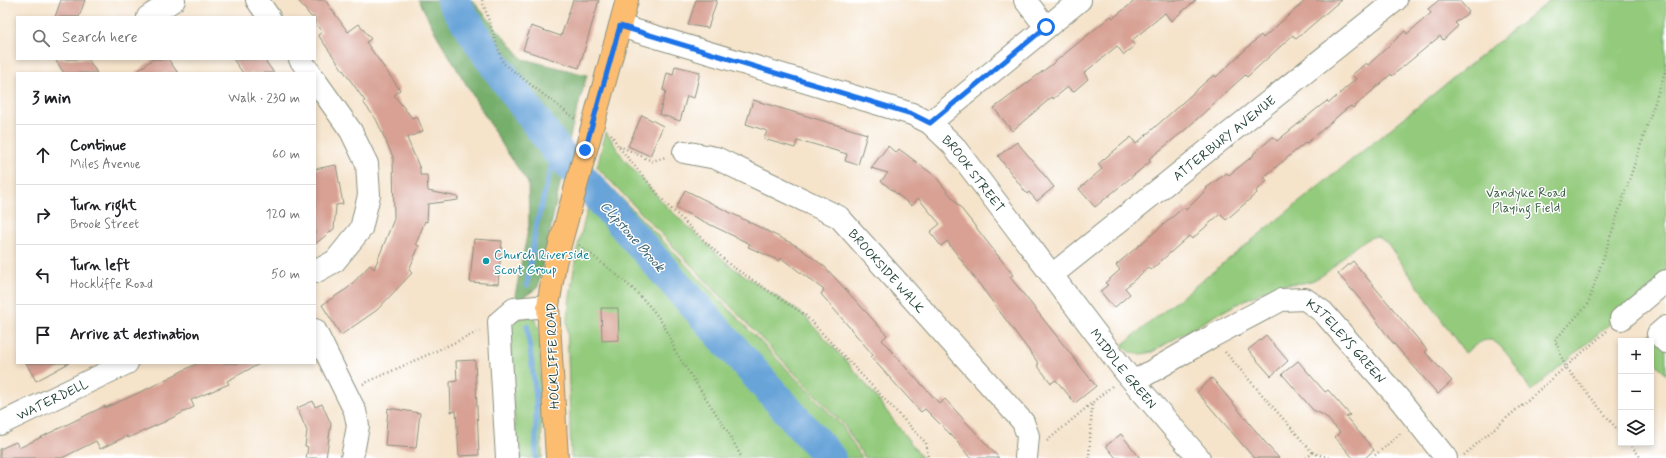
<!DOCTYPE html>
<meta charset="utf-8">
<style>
:root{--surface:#fff;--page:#f2f2f2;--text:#202124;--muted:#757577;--line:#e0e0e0}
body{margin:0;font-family:Mynerve,sans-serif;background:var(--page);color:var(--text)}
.controls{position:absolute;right:12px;bottom:12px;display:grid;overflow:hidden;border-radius:0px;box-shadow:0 2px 6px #0003}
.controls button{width:36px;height:36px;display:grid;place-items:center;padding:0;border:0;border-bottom:1px solid var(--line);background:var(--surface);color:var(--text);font:20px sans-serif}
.stop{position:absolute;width:12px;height:12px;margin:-9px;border:3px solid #1a73e8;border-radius:50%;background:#fff}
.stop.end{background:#1a73e8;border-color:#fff;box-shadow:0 1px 4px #0008}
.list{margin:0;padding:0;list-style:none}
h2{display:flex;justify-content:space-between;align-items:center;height:52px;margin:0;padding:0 16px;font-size:17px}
h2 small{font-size:13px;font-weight:400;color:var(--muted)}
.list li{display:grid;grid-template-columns:26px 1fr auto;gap:12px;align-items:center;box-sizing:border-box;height:60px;padding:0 16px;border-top:1px solid var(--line)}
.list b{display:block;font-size:15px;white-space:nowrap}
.list p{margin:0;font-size:13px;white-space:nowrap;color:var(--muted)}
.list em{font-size:13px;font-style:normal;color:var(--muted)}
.icon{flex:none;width:22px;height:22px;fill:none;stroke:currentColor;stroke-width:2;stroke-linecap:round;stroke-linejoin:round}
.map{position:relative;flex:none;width:1666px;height:458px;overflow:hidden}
.search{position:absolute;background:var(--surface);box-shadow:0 2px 6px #0003;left:16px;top:16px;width:300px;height:44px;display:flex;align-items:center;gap:10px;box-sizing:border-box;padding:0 14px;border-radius:0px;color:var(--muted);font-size:15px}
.panel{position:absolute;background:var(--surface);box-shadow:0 2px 6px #0003;left:16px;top:72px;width:300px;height:292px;border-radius:0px}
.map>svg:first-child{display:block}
</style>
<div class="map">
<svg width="1666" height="458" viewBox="0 0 1666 458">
<rect width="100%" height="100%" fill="#fff"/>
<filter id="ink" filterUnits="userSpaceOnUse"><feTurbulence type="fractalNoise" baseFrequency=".025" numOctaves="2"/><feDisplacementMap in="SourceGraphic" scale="8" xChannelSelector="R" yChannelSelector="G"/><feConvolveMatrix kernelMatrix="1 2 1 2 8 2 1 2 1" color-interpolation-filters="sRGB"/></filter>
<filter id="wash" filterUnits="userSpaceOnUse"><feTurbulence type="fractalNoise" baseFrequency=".012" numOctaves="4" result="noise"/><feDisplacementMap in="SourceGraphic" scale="16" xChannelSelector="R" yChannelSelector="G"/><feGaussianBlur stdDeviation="0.9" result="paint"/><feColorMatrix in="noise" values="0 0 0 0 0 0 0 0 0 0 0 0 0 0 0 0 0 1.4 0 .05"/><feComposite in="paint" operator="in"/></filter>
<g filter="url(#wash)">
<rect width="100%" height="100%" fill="#f5e3ca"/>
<!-- green -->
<g fill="#93ca7c" stroke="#598458">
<path d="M1550,0H1666V276L1531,391C1523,379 1501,337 1487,340C1479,341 1471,349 1465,353L1388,244L1377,236C1352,241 1340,266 1318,278C1301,287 1290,281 1277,286C1233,303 1193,329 1152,352C1140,355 1130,356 1122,345Z"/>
<path d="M606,132L623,158L667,207L729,265L804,315L863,380L922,458H865L844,425L597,167Z"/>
<path d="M597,173L842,426L862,458H571L567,318L577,249Z"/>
<path d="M535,317L539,329L542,458H517L509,335L511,323L520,318Z"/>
<path d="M1666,321V375L1651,357V341H1642Z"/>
</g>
<!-- forest -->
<path fill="#76ae6c" stroke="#4a7650" d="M419,0H472L523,59L587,75L572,128L538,287L520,300L514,301L529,225L528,183L505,149L436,34Z"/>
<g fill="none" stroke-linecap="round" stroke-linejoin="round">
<!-- stream -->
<g stroke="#69a4d9" stroke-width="5.5">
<path d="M527,285L536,226L556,149"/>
<path d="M527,326L536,397V458"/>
</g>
<!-- river -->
<path stroke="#69a4d9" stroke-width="32" d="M452,0L490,58L556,149L830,458"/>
</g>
<g id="blocks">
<!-- building -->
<g fill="#d8a194">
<path d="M61,0H85L79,17H55Z"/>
<path d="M298,0H325L348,32L359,24L371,39L366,42L400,90L394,95L412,118L417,116L423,131L407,138L420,169V175H427L428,191L458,197V200L428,204L427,222L425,221L416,244L419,246L409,270L412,273L377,310L341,335L322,305L348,288L370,265L374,269L394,219L393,157L376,119L363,102L365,101L318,35L322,32L315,23V17H311Z"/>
<path d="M573,0H599L579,68L523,50L531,26L561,36Z"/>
<path d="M696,0H717L708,28L688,25Z"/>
<path d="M1136,0H1196L1171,21L1165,13L1131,41L1135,46L1124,55L1117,46L1084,73L1088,79L1073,92L1068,87L1053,99L1052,97L1012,131L994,108L1051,65L1111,16L1113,18Z"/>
<path d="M1306,0H1341L1296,39L1293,35L1247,77L1245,75L1185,130L1149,159L1151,161L1095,207L1079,189L1102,169L1098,164L1131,137L1136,144L1210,78L1214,75L1216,77L1261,35L1263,38Z"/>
<path d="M1439,0H1459L1469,12L1455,23L1458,26L1443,40L1440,36L1392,76L1391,74L1353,108L1351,106L1346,109L1307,143L1306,142L1264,177L1267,181L1256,191L1257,193L1226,220L1220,214L1192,239L1189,236L1151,270L1149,267L1125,288L1130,294L1114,308L1100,291L1108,285L1105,283L1120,270L1116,265L1184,207L1186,210L1207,189L1206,188L1227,173L1229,175L1254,155L1253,154L1273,137L1277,141L1319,107L1327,101L1329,103L1356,79L1352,75L1366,63L1368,65L1405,31L1407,34L1431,13L1428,9Z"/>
<path d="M55,59H88L97,73H64Z"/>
<path d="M153,59H168L178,73H135Z"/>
<path d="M233,59H264L274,73H243Z"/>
<path d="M675,66L700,72L694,98L687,96L680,121L659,114L666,91L663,90L667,73L673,75Z"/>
<path d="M753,100L867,134L858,165L845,161L847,154L806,142V143L797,141L795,148L764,139L767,131L746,124Z"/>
<path d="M642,115L663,126L650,156L628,146Z"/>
<path d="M1017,142L1054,187L1037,201L1029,192L1027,194L998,156Z"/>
<path d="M888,146L896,153L899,149L935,176L971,221L1013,275L1010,277L1096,386L1075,403L1056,380L1051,383L1037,365L1039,364L947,241L941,246L930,232L940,224L918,198L912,206L881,181L888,173L871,168Z"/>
<path d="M336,165L343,204L336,205L334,229L315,244V169Z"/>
<path d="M685,190L797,246L825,267L887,335L882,340L907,369L940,404L945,399L999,458H970L958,442L925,409L921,412L871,357L873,355L821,294L824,290L781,258L780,261L748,247L750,244L676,208Z"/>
<path d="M474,239L502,241L498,284L470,282Z"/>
<path d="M1353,261L1427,350L1425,352L1452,381L1438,394L1389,338L1366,306L1338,274Z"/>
<path d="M601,308H618L619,340L602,341Z"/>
<path d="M1266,335L1288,361L1271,376L1248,350Z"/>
<path d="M475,360L479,455L459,456L456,411L451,412L450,382L457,381L456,361Z"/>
<path d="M1298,361L1325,392L1328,390L1350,415L1346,417L1374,450L1365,458H1353L1335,437L1340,432L1324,415L1313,410L1282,374Z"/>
<path d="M26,363H69L36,381Z"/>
<path d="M198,363H261L227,381L229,384L191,400L194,407L164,422L128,438L127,436L100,449L96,441L62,458H0V449L16,442L19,448L105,406V408L147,389Z"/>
<path d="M1212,378L1269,447L1279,458H1254L1197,392Z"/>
<path d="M313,401L315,407L322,404L331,424L326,458H306L308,447L305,446L307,431L297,408Z"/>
<path d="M388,408L420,413L416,448L385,446Z"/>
<path d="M1121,434L1140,458H1116L1106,446Z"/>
</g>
</g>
</g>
<g filter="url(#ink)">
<use href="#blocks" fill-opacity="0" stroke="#8a907f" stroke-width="1"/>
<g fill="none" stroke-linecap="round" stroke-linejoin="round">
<defs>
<g id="minor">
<path d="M257,0L269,17"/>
<path d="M1025,0L1046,27"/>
<path d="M148,17L174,0"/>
<path id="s1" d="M620,26L912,114L930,123L953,145L1126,373L1199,458"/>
<path d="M300,59L310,73"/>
<path d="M315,80L351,131L367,164L369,195L361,229L335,261L315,272"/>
<path d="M930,123L1080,0"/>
<path id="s2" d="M684,152L716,158L839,217L1023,422L1028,436L1026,458"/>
<path id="s3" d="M1052,275L1396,0"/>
<path d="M1621,319L1666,281"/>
<path d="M1666,327L1658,334L1666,342"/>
<path d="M315,330L355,411L358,426L352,458"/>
<path id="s4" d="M1135,381L1211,337L1281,300L1305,299L1323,312L1400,400L1446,458"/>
<path id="s5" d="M0,424L127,363"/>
<path d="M507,458L499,322L514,309L548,306"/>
</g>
<path id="major" d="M557,458L548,306L555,263L627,0"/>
</defs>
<!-- minor casing -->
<use href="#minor" stroke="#8a907f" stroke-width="24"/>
<!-- major casing -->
<use href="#major" stroke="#8a907f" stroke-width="24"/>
<!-- path -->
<g stroke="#8a907f" stroke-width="2.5" stroke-dasharray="1 3" stroke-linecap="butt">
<path d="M482,0L503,63L575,119"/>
<path d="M611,134L618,146L668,206L730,265L805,315L926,443L928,458"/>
<path d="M619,146L652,161L666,157"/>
<path d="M579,245C615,274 662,305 675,351L728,432L742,458"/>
<path d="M1225,352L1313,453"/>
<path d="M363,384L480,331"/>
<path d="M1621,434L1565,366L1555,340L1588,304L1666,69"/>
<path d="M1047,441L1112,386"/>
<path d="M1629,443L1641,458"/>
<path d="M1464,455L1607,331"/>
<path d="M1089,458L1092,405"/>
<path d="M1306,458L1313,453L1330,458"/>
<path d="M1372,458L1402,432"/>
</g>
<!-- minor -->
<use href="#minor" stroke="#fff" stroke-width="22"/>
<!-- major -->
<use href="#major" stroke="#fcbd6f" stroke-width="22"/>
</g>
</g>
<g fill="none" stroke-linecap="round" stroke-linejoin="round" filter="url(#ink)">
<!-- route -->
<path stroke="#1a73e8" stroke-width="5" d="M585,150L620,26L912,114L930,123L1046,27"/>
</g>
<!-- markers -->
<circle fill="#0f9aa8" stroke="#fff" stroke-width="1.5" cx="486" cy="261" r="4"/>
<g text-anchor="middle" stroke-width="3" stroke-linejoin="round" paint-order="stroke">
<!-- street labels -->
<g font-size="13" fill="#1f3d34" stroke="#fff">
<text dy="5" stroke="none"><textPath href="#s3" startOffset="220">ATTERBURY AVENUE</textPath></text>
<text dy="5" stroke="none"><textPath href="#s1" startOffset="392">BROOK STREET</textPath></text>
<text dy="5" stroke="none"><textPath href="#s2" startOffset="241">BROOKSIDE WALK</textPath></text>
<text dy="5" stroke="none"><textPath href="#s4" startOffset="250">KITELEYS GREEN</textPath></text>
<text transform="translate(552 356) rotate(-92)" y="5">HOCKLIFFE ROAD</text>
<text dy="5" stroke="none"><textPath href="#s1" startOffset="638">MIDDLE GREEN</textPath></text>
<text dy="5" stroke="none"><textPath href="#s5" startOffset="58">WATERDELL</textPath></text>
</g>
<!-- park labels -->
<g font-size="13" fill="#3c6046" stroke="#fff">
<text x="1526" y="197">Vandyke Road<tspan x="1526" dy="15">Playing Field</tspan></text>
</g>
<!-- culture labels -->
<g font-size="13" fill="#0d838f" stroke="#fff" text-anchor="start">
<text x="494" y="259">Church Riverside<tspan x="494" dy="15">Scout Group</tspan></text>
</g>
<!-- water labels -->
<g font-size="14" font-style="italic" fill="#39616e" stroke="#fff">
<text transform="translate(633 236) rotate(48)" y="5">Clipstone Brook</text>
</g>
</g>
</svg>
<div class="controls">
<button>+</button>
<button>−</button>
<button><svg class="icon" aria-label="layers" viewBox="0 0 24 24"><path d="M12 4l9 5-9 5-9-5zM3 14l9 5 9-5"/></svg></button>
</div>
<div class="stop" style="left:1046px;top:27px"></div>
<div class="stop end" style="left:585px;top:150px"></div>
<div class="search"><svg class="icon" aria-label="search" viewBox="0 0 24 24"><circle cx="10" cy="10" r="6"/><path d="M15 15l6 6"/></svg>Search here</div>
<section class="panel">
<h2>3 min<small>Walk · 230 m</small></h2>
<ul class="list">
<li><svg class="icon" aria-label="ahead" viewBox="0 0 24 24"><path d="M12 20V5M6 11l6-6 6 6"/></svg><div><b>Continue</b><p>Miles Avenue</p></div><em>60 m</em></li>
<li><svg class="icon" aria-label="right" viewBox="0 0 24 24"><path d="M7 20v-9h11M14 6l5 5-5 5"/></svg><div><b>Turn right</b><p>Brook Street</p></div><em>120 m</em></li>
<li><svg class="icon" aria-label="left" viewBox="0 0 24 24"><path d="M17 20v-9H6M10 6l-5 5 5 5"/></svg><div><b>Turn left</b><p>Hockliffe Road</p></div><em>50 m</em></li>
<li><svg class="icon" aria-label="arrive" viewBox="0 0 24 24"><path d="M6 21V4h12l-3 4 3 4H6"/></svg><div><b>Arrive at destination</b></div></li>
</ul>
</section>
</div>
